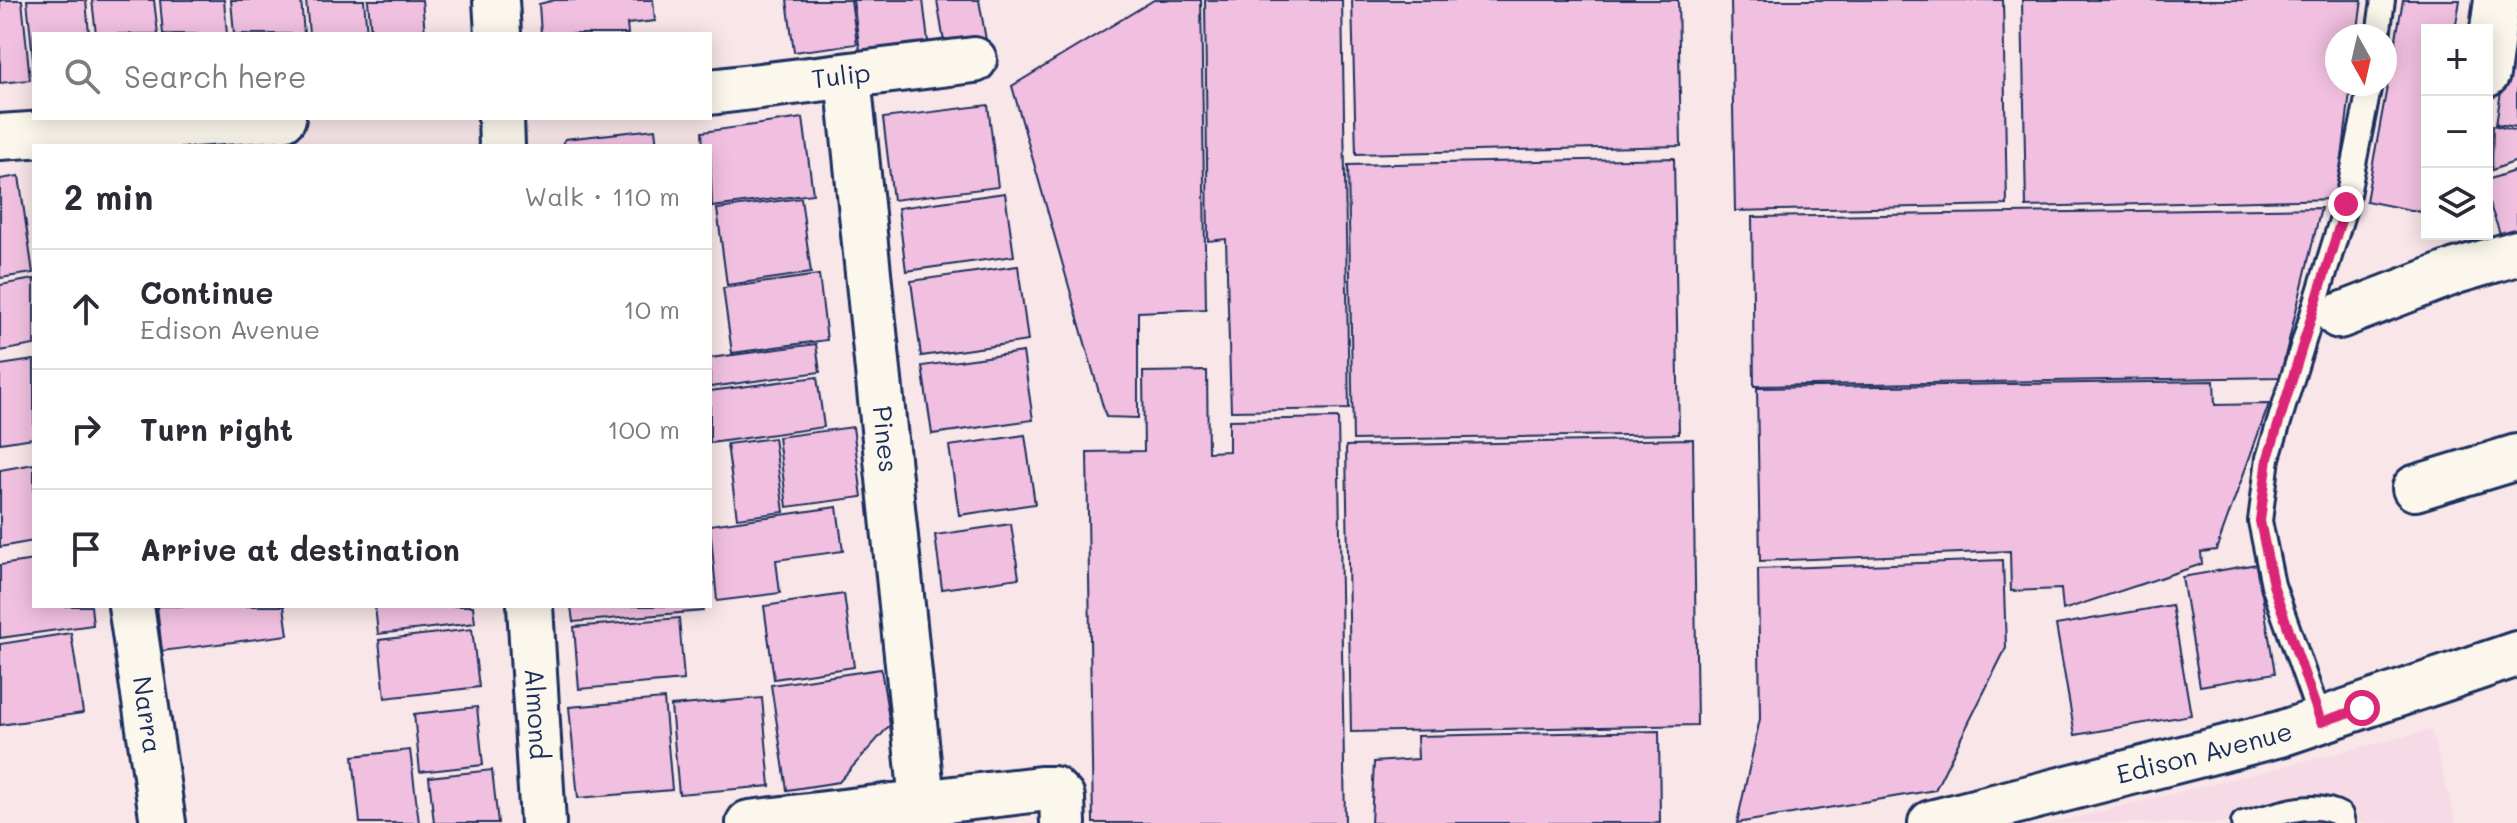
<!DOCTYPE html>
<meta charset="utf-8">
<style>
:root{--surface:#fff;--page:#f7f7f7;--text:#2b2b33;--muted:#7c7c81;--line:#e1e1e2}
body{margin:0;font-family:Mali,sans-serif;background:var(--page);color:var(--text)}
.controls{position:absolute;right:24px;top:24px;display:grid;overflow:hidden;border-radius:0px;box-shadow:0 4px 20px #0003}
.controls button{width:72px;height:72px;display:grid;place-items:center;padding:0;border:0;border-bottom:2px solid var(--line);background:var(--surface);color:var(--text);font:40px sans-serif}
.compass{position:absolute;left:2325px;top:24px;width:72px;height:72px;border-radius:50%;background:var(--surface);box-shadow:0 4px 20px #0003;rotate:172deg}
.stop{position:absolute;width:24px;height:24px;margin:-18px;border:6px solid #db2777;border-radius:50%;background:#fff}
.stop.end{background:#db2777;border-color:#fff;box-shadow:0 2px 8px #0008}
.list{margin:0;padding:0;list-style:none}
h2{display:flex;justify-content:space-between;align-items:center;height:104px;margin:0;padding:0 32px;font-size:34px}
h2 small{font-size:26px;font-weight:400;color:var(--muted)}
.list li{display:grid;grid-template-columns:52px 1fr auto;gap:24px;align-items:center;box-sizing:border-box;height:120px;padding:0 32px;border-top:2px solid var(--line)}
.list b{display:block;font-size:30px;white-space:nowrap}
.list p{margin:0;font-size:26px;white-space:nowrap;color:var(--muted)}
.list em{font-size:26px;font-style:normal;color:var(--muted)}
.icon{flex:none;width:44px;height:44px;fill:none;stroke:currentColor;stroke-width:2;stroke-linecap:round;stroke-linejoin:round}
.map{position:relative;flex:none;width:2517px;height:823px;overflow:hidden}
.search{position:absolute;background:var(--surface);box-shadow:0 4px 20px #0003;left:32px;top:32px;width:680px;height:88px;display:flex;align-items:center;gap:20px;box-sizing:border-box;padding:0 28px;border-radius:0px;color:var(--muted);font-size:30px}
.panel{position:absolute;background:var(--surface);box-shadow:0 4px 20px #0003;left:32px;top:144px;width:680px;height:464px;border-radius:0px}
.map>svg:first-child{display:block}
</style>
<div class="map">
<svg width="2517" height="823" viewBox="0 0 2517 823">
<rect width="100%" height="100%" fill="#f8e6e8"/>
<filter id="ink" filterUnits="userSpaceOnUse"><feTurbulence type="fractalNoise" baseFrequency=".0125" numOctaves="2"/><feDisplacementMap in="SourceGraphic" scale="16" xChannelSelector="R" yChannelSelector="G"/><feConvolveMatrix kernelMatrix="1 2 1 2 8 2 1 2 1" color-interpolation-filters="sRGB"/></filter>
<g filter="url(#ink)">
<!-- built -->
<path fill="#f6dbe6" d="M2431,730L2456,823H2054Z"/>
<!-- building -->
<g fill="#f1c0e0" stroke="#1b2f5e" stroke-width="2">
<path d="M0,0H22L30,80L0,83Z"/>
<path d="M27,0H86L89,34H34V68Z"/>
<path d="M92,0H154L158,34H96Z"/>
<path d="M160,0H224L227,34H163Z"/>
<path d="M231,0H301L304,34H234Z"/>
<path d="M306,0H364L367,34H309Z"/>
<path d="M368,0H422L425,34H371Z"/>
<path d="M555,0H653L655,21L627,24L628,34H541L539,4Z"/>
<path d="M787,0H851L857,44L794,52Z"/>
<path d="M853,0H923L929,50L861,59Z"/>
<path d="M937,0H979L986,40L945,48Z"/>
<path d="M1154,0H1201L1206,309L1138,312V418L1106,417L1012,86Z"/>
<path d="M1205,0H1342L1349,409L1231,411L1226,239L1208,241Z"/>
<path d="M1352,0H1678L1681,146L1356,154Z"/>
<path d="M1731,0H2003L2007,205L1735,211Z"/>
<path d="M2022,0H2362L2357,36H2337V84H2351L2337,199L2026,207Z"/>
<path d="M2403,0H2460L2455,30H2427V181L2421,212L2366,201Z"/>
<path d="M2515,0H2517V127L2496,124Z"/>
<path d="M988,105L998,187L893,200L883,118Z"/>
<path d="M803,118L813,194L712,207L710,146H703L702,132Z"/>
<path d="M2493,125L2517,131V161L2492,170Z"/>
<path d="M655,129L657,146H561L565,139Z"/>
<path d="M1674,158L1679,434L1353,440L1348,165Z"/>
<path d="M2517,170V234L2502,239L2487,197V180Z"/>
<path d="M19,176L33,273L0,278V179Z"/>
<path d="M1005,193L1014,256L906,271L898,208Z"/>
<path d="M801,198L811,273L727,285L717,209Z"/>
<path d="M2321,208L2280,377L1754,386L1752,217Z"/>
<path d="M1018,266L1028,341L921,356L911,281Z"/>
<path d="M819,275L827,340L732,353L723,288Z"/>
<path d="M34,279V345L0,351V285Z"/>
<path d="M816,344L820,372L710,387V358Z"/>
<path d="M1023,352L1033,420L932,434L922,366Z"/>
<path d="M34,360V438L0,443V365Z"/>
<path d="M1207,371L1208,452L1229,451V420L1338,418L1345,823H1093L1087,452L1144,451L1143,372Z"/>
<path d="M817,377L824,427L710,443V391Z"/>
<path d="M2214,381L2215,405L2269,404L2216,550L2201,552L2202,564L2063,610L2061,589L2011,591L2010,551L1760,561L1757,388Z"/>
<path d="M853,427L862,497L787,507L778,437Z"/>
<path d="M1025,435L1035,504L959,515L949,446Z"/>
<path d="M774,438L784,512L737,518L727,444Z"/>
<path d="M1693,439L1697,725L1351,732L1346,446Z"/>
<path d="M34,464V541L0,547V470Z"/>
<path d="M837,507L843,551L776,560L780,593L717,601L710,525Z"/>
<path d="M1011,524L1019,578L942,589L935,535Z"/>
<path d="M34,560V606H91L93,625L0,638V565Z"/>
<path d="M2003,560L2006,648L1935,790L1737,823L1760,719L1758,569Z"/>
<path d="M2257,564L2275,673L2200,686L2182,577Z"/>
<path d="M844,594L854,667L774,679L764,606Z"/>
<path d="M2172,605L2191,715L2075,735L2056,625Z"/>
<path d="M157,606H284L288,635L162,651Z"/>
<path d="M375,606H473L475,623L378,634Z"/>
<path d="M571,606H702L703,611L573,622Z"/>
<path d="M679,618L684,680L579,689L574,627Z"/>
<path d="M472,629L479,687L385,698L379,640Z"/>
<path d="M71,633L83,713L0,725V644Z"/>
<path d="M881,669L890,725L839,782L787,790L771,685Z"/>
<path d="M762,698L770,786L679,794L671,706Z"/>
<path d="M664,699L672,790L578,798L569,707Z"/>
<path d="M477,707L483,765L420,772L414,714Z"/>
<path d="M1659,731L1660,823H1371L1374,762L1418,759L1417,736Z"/>
<path d="M410,750L419,823H360L353,756Z"/>
<path d="M492,770L498,823H434L429,777Z"/>
</g>
<g fill="none" stroke-linecap="round" stroke-linejoin="round">
<defs>
<g id="service">
<path d="M2378,36L2383,0"/>
<path d="M2321,722L2273,585L2260,521L2268,458L2346,204L2370,84"/>
<path d="M2243,823C2274,816 2312,798 2341,815L2343,823"/>
</g>
<g id="minor">
<path d="M496,0L498,34"/>
<path d="M2487,74L2497,0"/>
<path id="s1" d="M848,77L922,801"/>
<path id="s2" d="M710,92L974,60"/>
<path d="M501,118L502,146"/>
<path d="M0,137L283,118"/>
<path d="M2339,316L2456,271L2517,253"/>
<path d="M2415,488L2517,457"/>
<path id="s3" d="M131,606L163,823"/>
<path id="s4" d="M530,606L543,823"/>
<path d="M749,823L1040,789H1053L1062,798L1063,823"/>
<path id="s5" d="M1931,823L2280,734L2517,654"/>
</g>
</defs>
<!-- service casing -->
<use href="#service" stroke="#1b2f5e" stroke-width="28"/>
<!-- minor casing -->
<use href="#minor" stroke="#1b2f5e" stroke-width="50"/>
<!-- service -->
<use href="#service" stroke="#fbf7ec" stroke-width="22"/>
<!-- minor -->
<use href="#minor" stroke="#fbf7ec" stroke-width="44"/>
</g>
</g>
<g fill="none" stroke-linecap="round" stroke-linejoin="round" filter="url(#ink)">
<!-- route -->
<path stroke="#db2777" stroke-width="10" d="M2346,204L2268,458L2260,521L2273,585L2321,722L2362,708"/>
</g>
<g text-anchor="middle" stroke-width="7" stroke-linejoin="round" paint-order="stroke">
<!-- street labels -->
<g font-size="26" fill="#1b2f5e" stroke="#fbf7ec">
<text dy="9" stroke="none"><textPath href="#s2" startOffset="132">Tulip</textPath></text>
<text dy="9" stroke="none"><textPath href="#s1" startOffset="364">Pines</textPath></text>
<text dy="9" stroke="none"><textPath href="#s3" startOffset="110">Narra</textPath></text>
<text dy="9" stroke="none"><textPath href="#s4" startOffset="108">Almond</textPath></text>
<text dy="9" stroke="none"><textPath href="#s5" startOffset="282">Edison Avenue</textPath></text>
</g>
</g>
</svg>
<div class="controls">
<button>+</button>
<button>−</button>
<button><svg class="icon" aria-label="layers" viewBox="0 0 24 24"><path d="M12 4l9 5-9 5-9-5zM3 14l9 5 9-5"/></svg></button>
</div>
<svg class="compass" viewBox="-18 -18 36 36"><path d="M0-13l5 13h-10z" fill="#e53935"/><path d="M0 13l5-13h-10z" fill="#7c7c81"/></svg>
<div class="stop" style="left:2362px;top:708px"></div>
<div class="stop end" style="left:2346px;top:204px"></div>
<div class="search"><svg class="icon" aria-label="search" viewBox="0 0 24 24"><circle cx="10" cy="10" r="6"/><path d="M15 15l6 6"/></svg>Search here</div>
<section class="panel">
<h2>2 min<small>Walk · 110 m</small></h2>
<ul class="list">
<li><svg class="icon" aria-label="ahead" viewBox="0 0 24 24"><path d="M12 20V5M6 11l6-6 6 6"/></svg><div><b>Continue</b><p>Edison Avenue</p></div><em>10 m</em></li>
<li><svg class="icon" aria-label="right" viewBox="0 0 24 24"><path d="M7 20v-9h11M14 6l5 5-5 5"/></svg><div><b>Turn right</b></div><em>100 m</em></li>
<li><svg class="icon" aria-label="arrive" viewBox="0 0 24 24"><path d="M6 21V4h12l-3 4 3 4H6"/></svg><div><b>Arrive at destination</b></div></li>
</ul>
</section>
</div>
